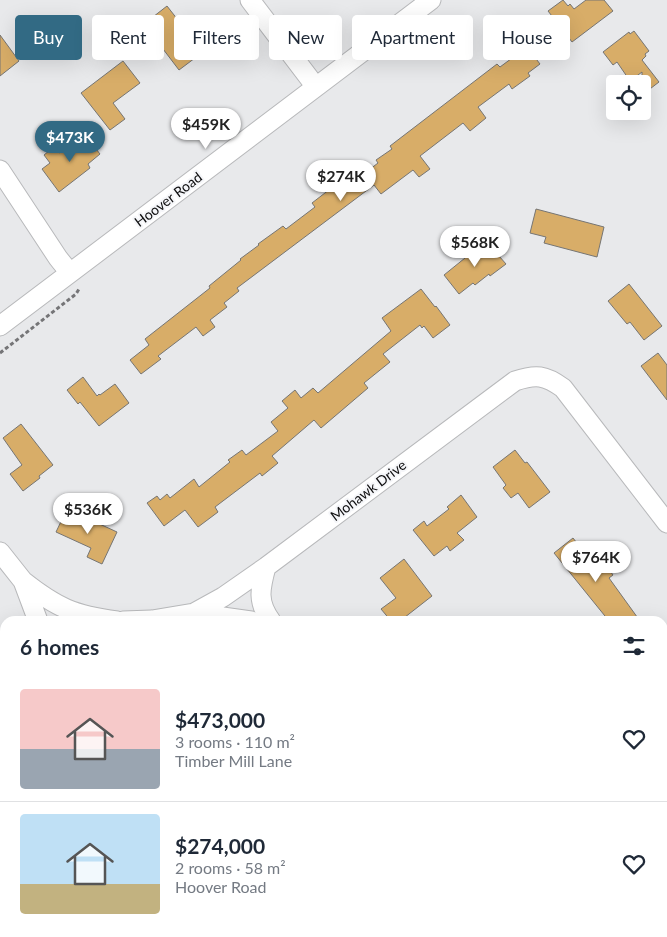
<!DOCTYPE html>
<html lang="en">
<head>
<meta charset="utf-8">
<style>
	:root { --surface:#fff; --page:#f2f2f3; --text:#1f2937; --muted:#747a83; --line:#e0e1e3; --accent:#326a84 }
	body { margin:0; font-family:Lato,sans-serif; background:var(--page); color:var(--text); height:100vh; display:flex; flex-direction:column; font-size:19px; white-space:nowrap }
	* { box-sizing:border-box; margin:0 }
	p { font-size:16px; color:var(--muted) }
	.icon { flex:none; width:28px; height:28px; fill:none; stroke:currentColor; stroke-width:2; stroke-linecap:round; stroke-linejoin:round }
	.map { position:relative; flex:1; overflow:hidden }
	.details { position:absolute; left:0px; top:616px; width:668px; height:321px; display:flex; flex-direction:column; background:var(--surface); border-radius:15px 15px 0 0; box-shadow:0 5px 20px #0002 }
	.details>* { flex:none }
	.guide { position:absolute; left:15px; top:15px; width:638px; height:45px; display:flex; gap:10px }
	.controls { position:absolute; left:606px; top:75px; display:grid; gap:10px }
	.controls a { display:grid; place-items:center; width:45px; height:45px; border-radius:5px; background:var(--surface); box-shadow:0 5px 20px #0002; font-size:25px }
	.price { position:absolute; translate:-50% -42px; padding:0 11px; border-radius:18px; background:#fff; color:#222; font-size:16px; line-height:32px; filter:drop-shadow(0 1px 2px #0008) }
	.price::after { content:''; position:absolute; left:50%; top:30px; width:15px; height:11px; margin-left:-8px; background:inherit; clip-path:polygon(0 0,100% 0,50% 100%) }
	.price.selected { background:var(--accent); color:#fff }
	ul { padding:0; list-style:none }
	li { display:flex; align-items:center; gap:15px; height:125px; padding:0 20px }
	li+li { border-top:1px solid var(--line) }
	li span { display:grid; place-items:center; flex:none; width:140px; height:100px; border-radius:5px; color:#555 }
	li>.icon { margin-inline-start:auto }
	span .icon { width:60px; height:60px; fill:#fffc; stroke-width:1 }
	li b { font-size:21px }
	h2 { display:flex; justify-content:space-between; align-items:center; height:60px; padding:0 20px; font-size:21px }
	.pill { padding:0 18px; border-radius:5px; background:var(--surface); box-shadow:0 5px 20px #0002; font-size:18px; line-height:45px }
	.pill.selected { background:var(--accent); color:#fff }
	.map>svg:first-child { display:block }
</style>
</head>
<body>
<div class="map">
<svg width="667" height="937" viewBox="0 0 667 937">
	<rect width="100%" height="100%" fill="#e8e9eb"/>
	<path fill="#d8ad68" stroke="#767573" d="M 563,0 L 568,6 L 570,4 L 574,9 L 586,0 L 604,0 L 613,11 L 572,42 L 569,38 L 563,43 L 553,29 L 559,25 L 548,11 Z
		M 167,6 L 203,52 L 179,70 L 144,24 Z
		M 634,31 L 649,51 L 645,54 L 646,56 L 642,60 L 659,82 L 642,95 L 642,72 L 630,81 L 617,62 L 613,65 L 603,52 L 629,32 L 630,34 Z
		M 0,35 L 19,61 L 0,76 Z
		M 527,47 L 540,64 L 528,73 L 530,76 L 512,89 L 509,84 L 478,107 L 486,118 L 470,131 L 463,123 L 420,156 L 430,169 L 419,177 L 413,170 L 381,194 L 374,185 L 237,288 L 239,291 L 224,303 L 227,307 L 210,320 L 215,327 L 203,336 L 196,327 L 158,356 L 161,359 L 141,374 L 130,360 L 149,345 L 145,339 L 210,288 L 209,286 L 241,260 L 240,259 L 259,245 L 258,244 L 283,226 L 286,229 L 315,207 L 312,203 L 343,179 L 348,186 L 378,163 L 376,160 L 392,149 L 390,146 L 497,64 L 500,67 Z
		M 123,61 L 140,83 L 113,103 L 125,119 L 110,130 L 81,93 Z
		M 85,135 L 100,154 L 88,164 L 90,168 L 59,192 L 42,169 L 50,163 L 44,155 L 54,147 L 59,153 Z
		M 536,209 L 604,227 L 597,257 L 544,243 L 546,237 L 530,233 Z
		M 486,241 L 506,264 L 490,276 L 489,274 L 475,285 L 473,283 L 459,294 L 444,275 Z
		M 629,284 L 662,326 L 644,340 L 630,322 L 627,324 L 608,301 Z
		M 421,289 L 435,307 L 436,306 L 450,325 L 433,338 L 424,326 L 422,328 L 420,325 L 383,354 L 390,362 L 364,383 L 368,388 L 321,428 L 314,420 L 272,456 L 278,463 L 262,476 L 260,473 L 215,507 L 218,512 L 198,527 L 185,510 L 164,526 L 147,503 L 157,496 L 160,500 L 167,494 L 170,498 L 194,479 L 199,487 L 230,462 L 228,460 L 242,450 L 246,455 L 278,431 L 271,422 L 288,408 L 282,401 L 295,390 L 301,398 L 313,388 L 318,393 L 391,331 L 382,318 Z
		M 658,353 L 667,365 L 667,400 L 641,366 Z
		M 83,377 L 97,396 L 99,394 L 100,395 L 115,384 L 129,403 L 99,426 L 80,402 L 78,404 L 67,390 Z
		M 21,424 L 53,465 L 39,476 L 40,478 L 23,491 L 10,474 L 22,465 L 3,438 Z
		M 515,450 L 525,463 L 527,462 L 550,492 L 529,508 L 518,493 L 511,498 L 503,488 L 506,485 L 493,467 Z
		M 461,495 L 477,517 L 457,533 L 464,540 L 450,551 L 447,546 L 434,556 L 413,530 L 424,521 L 427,526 L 449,509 L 447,507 Z
		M 67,509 L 117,532 L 102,564 L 87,557 L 91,548 L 56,532 Z
		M 573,538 L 597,569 L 604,563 L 613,575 L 609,578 L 640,621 L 609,621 L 554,553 Z
		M 404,559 L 432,596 L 400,621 L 391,621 L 381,609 L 396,598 L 380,578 Z"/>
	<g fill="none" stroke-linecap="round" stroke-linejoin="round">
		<g stroke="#b8b9bb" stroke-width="21">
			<path id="minor" d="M 250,0 L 316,87
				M 0,170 L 58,258 L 70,273
				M 0,326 L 431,0
				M 0,552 L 23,581 L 38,621
				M 266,567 C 260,589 257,602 271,621
				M 23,581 C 57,608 74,615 117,621
				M 194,613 L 223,597 L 266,567 L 515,381 C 536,374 545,375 563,388 L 667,523
				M 123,621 L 152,620 L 194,613 L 251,621
				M 92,932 L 95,937
				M 538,932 L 542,937"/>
		</g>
		<path stroke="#757577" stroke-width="3" stroke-dasharray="4 2.5" stroke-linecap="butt" d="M 0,353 L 76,294 L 79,289"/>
		<use href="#minor" stroke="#fff" stroke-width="19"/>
	</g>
	<g text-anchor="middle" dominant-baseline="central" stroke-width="4" stroke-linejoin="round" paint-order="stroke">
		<g font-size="14" fill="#0d0d0e" stroke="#f5f6f9">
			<text transform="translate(168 199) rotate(-37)">Hoover Road</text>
			<text transform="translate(368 490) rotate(-37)">Mohawk Drive</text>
		</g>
	</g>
</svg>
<div class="controls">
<a><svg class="icon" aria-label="locate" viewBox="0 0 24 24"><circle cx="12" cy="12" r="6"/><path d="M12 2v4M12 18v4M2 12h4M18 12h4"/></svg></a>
</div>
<b class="price" style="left:206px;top:150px">$459K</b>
<b class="price selected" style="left:70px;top:163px">$473K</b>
<b class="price" style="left:341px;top:202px">$274K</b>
<b class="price" style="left:475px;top:268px">$568K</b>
<b class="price" style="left:88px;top:535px">$536K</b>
<b class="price" style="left:596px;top:583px">$764K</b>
<div class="guide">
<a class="pill selected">Buy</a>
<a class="pill">Rent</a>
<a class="pill">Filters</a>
<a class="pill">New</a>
<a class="pill">Apartment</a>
<a class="pill">House</a>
</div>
<section class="details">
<h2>6 homes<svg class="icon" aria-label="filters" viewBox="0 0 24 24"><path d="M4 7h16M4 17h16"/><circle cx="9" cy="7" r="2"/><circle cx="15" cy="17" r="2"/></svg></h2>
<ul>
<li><span style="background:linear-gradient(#f6c9c9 60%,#9aa5b1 0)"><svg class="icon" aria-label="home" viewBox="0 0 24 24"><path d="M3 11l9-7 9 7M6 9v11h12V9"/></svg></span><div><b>$473,000</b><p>3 rooms · 110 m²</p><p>Timber Mill Lane</p></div><svg class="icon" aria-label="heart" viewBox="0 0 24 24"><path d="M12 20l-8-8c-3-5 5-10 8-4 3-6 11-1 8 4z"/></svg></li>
<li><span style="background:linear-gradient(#bfe0f5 70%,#c2b280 0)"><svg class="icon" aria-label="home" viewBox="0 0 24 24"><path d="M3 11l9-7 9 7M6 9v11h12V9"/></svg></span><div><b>$274,000</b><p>2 rooms · 58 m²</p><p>Hoover Road</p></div><svg class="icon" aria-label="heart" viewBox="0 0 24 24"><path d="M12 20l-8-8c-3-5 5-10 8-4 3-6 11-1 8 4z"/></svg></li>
</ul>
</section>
</div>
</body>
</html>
